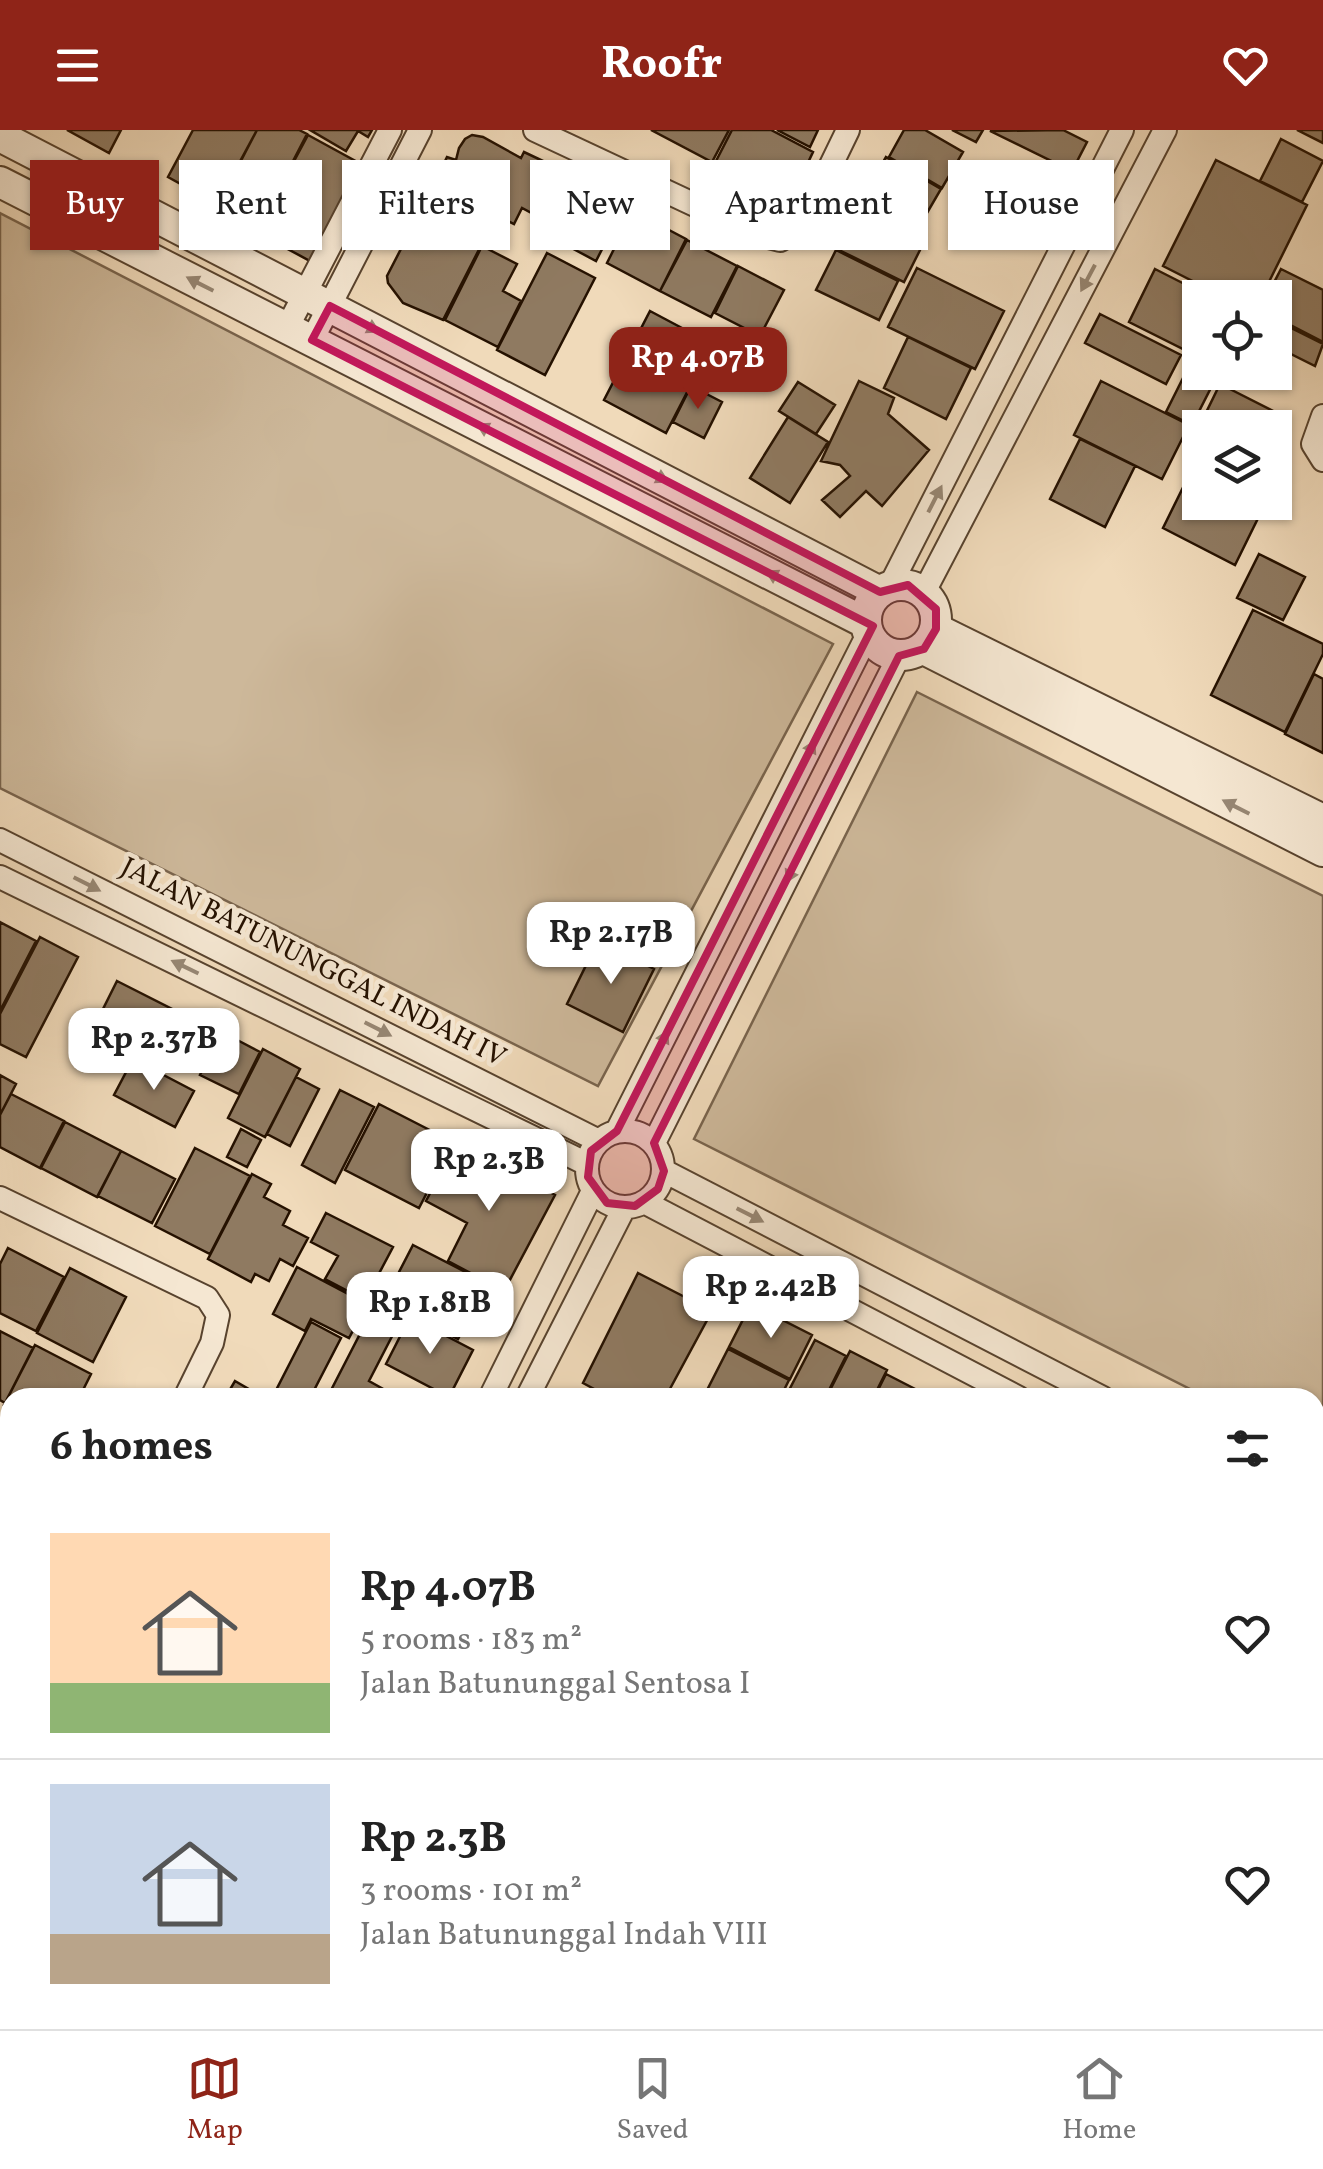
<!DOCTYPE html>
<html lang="en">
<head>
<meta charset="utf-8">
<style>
	:root { --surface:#fff; --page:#f6f6f6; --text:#222; --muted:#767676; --line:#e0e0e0; --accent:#8f2418 }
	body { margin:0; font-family:Vollkorn,serif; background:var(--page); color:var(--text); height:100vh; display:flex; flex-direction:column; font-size:38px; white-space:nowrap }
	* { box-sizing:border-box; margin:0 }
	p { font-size:32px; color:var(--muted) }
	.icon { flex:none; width:55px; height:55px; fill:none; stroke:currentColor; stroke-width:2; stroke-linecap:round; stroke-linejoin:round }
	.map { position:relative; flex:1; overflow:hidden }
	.side { position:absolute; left:0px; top:1258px; width:1325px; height:642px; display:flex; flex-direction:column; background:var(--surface); border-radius:30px 30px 0 0; box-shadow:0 2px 8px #0004 }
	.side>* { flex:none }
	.top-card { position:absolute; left:30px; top:30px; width:1265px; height:90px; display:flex; gap:20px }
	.fabs { position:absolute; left:1182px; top:150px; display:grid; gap:20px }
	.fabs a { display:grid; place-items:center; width:110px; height:110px; border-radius:0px; background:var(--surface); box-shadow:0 2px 8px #0004; font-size:50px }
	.price { position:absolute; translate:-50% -85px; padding:0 22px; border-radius:20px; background:#fff; color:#222; font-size:32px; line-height:65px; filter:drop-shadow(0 2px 5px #0008) }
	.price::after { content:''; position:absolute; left:50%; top:60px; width:30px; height:22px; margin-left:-15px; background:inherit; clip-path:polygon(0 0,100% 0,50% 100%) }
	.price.current { background:var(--accent); color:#fff }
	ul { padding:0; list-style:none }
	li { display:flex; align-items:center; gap:30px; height:250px; padding:0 50px }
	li+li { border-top:2px solid var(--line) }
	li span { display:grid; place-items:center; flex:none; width:280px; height:200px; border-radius:0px; color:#555 }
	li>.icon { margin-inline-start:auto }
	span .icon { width:120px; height:120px; fill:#fffc; stroke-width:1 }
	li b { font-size:42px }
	h2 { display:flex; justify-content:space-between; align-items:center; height:120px; padding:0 50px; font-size:42px }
	.pill { padding:0 35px; border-radius:0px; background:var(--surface); box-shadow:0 2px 8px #0004; font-size:35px; line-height:90px }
	.pill.current { background:var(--accent); color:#fff }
	header { display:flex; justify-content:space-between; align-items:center; height:130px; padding:0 50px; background:var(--accent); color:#fff; font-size:45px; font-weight:700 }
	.tabs { display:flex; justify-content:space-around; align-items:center; height:140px; border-top:2px solid var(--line); background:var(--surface); font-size:28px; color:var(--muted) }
	.tabs a { display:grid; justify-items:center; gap:5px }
	.tabs .current { color:var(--accent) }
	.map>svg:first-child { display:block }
</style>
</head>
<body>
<header><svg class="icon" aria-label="menu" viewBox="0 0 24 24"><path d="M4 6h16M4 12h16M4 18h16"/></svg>Roofr<svg class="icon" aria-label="heart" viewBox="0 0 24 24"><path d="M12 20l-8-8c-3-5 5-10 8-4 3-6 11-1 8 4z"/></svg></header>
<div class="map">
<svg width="1323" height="1899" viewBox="0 0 1323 1899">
	<rect width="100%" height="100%" fill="#f0daba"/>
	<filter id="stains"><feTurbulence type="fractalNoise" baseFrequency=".002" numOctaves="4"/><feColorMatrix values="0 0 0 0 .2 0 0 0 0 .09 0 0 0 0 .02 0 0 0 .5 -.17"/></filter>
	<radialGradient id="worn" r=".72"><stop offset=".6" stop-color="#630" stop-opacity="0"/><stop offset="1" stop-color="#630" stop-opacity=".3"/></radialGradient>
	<path fill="#cdb89a" stroke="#79644d" stroke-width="2.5" d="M 0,83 L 833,514 L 598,956 L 0,658 Z
		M 917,562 L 1323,766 L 1323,1327 L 1315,1323 L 1315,1268 L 1206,1267 L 694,1009 Z"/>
	<path fill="#8f7a61" stroke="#251100" stroke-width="2.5" d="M 67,0 L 121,0 L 109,23 Z
		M 193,0 L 257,0 L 217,74 L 168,47 Z
		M 257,0 L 299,0 L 307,4 L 261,93 L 220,71 Z
		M 310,0 L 372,0 L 368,7 L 358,1 L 346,21 Z
		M 651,0 L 729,0 L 712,32 Z
		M 732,0 L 771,0 L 813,22 L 804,41 L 789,33 L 774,63 L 715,33 Z
		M 777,0 L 818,0 L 810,17 Z
		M 904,0 L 925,0 L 963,22 L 942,58 L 889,27 Z
		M 952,0 L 983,0 L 976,12 Z
		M 1063,0 L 1087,12 L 1072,41 L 990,1 Z
		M 1297,0 L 1323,0 L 1323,13 Z
		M 308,5 L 361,34 L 310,131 L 256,102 Z
		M 472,5 L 483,7 L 521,28 L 524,22 L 558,38 L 553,47 L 571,56 L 552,94 L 522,78 L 514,94 L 434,54 L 447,27 L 456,30 L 459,18 L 465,9 Z
		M 1281,9 L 1323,31 L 1302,72 L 1260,51 Z
		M 886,27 L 941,59 L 920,95 L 865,63 Z
		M 1216,30 L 1307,75 L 1261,168 L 1226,168 L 1163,136 Z
		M 578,55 L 623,78 L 596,131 L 551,107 Z
		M 859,75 L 926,108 L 904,152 L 837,119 Z
		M 633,81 L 686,109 L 660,161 L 607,133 Z
		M 419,84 L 457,103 L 466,86 L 490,98 L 443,190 L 403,173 L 388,153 L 387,146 Z
		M 687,110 L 737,136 L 711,187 L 660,161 Z
		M 482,116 L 517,134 L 503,161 L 521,171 L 498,217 L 445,190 Z
		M 836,120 L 898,151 L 879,190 L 816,160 Z
		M 547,123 L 595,148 L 545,245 L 497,220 Z
		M 738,136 L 784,160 L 760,206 L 715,183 Z
		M 917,138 L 1004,181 L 975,239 L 888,197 Z
		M 1155,139 L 1212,168 L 1200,168 L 1200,194 L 1187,221 L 1129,192 Z
		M 1281,139 L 1323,160 L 1323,212 L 1275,187 L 1275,168 L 1266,168 Z
		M 650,181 L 712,214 L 666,303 L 604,270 Z
		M 1100,184 L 1181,225 L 1166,254 L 1085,213 Z
		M 1275,190 L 1323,214 L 1315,236 L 1275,216 Z
		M 1200,194 L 1200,226 L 1187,220 Z
		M 908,207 L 971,238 L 946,289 L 884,258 Z
		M 1193,228 L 1200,231 L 1200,242 L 1219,242 L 1192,295 L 1166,282 Z
		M 859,251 L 894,268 L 888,284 L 929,320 L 882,376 L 866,361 L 840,387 L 822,370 L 850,346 L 840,335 L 821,331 Z
		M 1101,251 L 1189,295 L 1162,349 L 1074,305 Z
		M 798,252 L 835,275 L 816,304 L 779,281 Z
		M 1220,254 L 1285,287 L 1275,306 L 1275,298 L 1200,298 L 1200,302 L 1197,301 Z
		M 691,256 L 722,272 L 704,308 L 673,292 Z
		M 788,287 L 828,312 L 790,373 L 750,348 Z
		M 1080,309 L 1135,336 L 1105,397 L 1050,369 Z
		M 1200,323 L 1200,372 L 1266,372 L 1235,435 L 1163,398 Z
		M 1259,424 L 1305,447 L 1283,490 L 1237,468 Z
		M 1253,480 L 1323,514 L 1323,524 L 1285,602 L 1211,565 Z
		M 1314,544 L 1323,549 L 1323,623 L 1285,604 Z
		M 0,792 L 36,811 L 0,881 Z
		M 40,807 L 78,827 L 26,927 L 0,914 L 0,884 Z
		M 598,811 L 654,839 L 623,902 L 567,874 Z
		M 117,851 L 190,888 L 162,942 L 90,905 Z
		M 222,902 L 260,922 L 239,964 L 200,945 Z
		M 263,919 L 300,939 L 265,1007 L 228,988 Z
		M 133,929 L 194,961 L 175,997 L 114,965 Z
		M 0,945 L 16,954 L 0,985 Z
		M 296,947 L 319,959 L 290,1016 L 267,1004 Z
		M 340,960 L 374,977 L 335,1053 L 302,1035 Z
		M 11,964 L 64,991 L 40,1038 L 0,1017 L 0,985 Z
		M 379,974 L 453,1012 L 419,1078 L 345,1040 Z
		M 65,992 L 121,1021 L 97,1067 L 41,1038 Z
		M 241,999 L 261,1010 L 247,1037 L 227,1027 Z
		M 457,1012 L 555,1065 L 504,1161 L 448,1131 L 467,1093 L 426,1071 Z
		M 195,1018 L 250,1046 L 210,1124 L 155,1096 Z
		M 121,1021 L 175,1049 L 152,1093 L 98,1066 Z
		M 252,1044 L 271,1054 L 264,1067 L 290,1081 L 283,1095 L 308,1108 L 293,1136 L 280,1129 L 269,1151 L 255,1144 L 251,1152 L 208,1129 Z
		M 326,1083 L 393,1117 L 365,1170 L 325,1149 L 338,1126 L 311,1112 Z
		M 413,1115 L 487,1153 L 458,1209 L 384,1171 Z
		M 8,1118 L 64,1147 L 36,1201 L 0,1183 L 0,1134 Z
		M 297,1137 L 367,1174 L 349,1208 L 311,1189 L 305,1201 L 273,1184 Z
		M 70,1138 L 126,1167 L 93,1232 L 37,1203 Z
		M 638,1143 L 712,1181 L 665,1268 L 611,1268 L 583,1253 Z
		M 378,1169 L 404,1183 L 369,1251 L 385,1260 L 381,1268 L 327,1268 Z
		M 751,1174 L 812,1205 L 790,1249 L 729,1217 Z
		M 410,1187 L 473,1220 L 449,1267 L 386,1234 Z
		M 311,1192 L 341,1208 L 310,1268 L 272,1268 Z
		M 0,1201 L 33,1218 L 5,1273 L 0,1270 Z
		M 815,1210 L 846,1226 L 825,1268 L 785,1268 Z
		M 35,1215 L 91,1244 L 79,1268 L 10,1268 L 10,1278 L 4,1275 Z
		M 728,1219 L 789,1250 L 780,1268 L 704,1266 Z
		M 850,1221 L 887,1240 L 873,1268 L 826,1268 Z
		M 886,1244 L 923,1263 L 921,1268 L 874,1268 Z
		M 235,1251 L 264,1268 L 225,1268 Z
		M 10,1375 L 10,1443 L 0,1438 L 0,1394 Z
		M 0,1444 L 10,1450 L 10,1525 L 0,1520 Z
		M 1315,1459 L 1323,1463 L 1323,1485 L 1315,1502 Z
		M 1323,1504 L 1323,1537 L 1315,1533 L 1315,1521 Z
		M 1315,1537 L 1323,1540 L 1323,1557 L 1315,1574 Z
		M 1315,1607 L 1323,1612 L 1323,1640 L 1315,1654 Z
		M 1323,1646 L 1323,1720 L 1315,1716 L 1315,1662 Z
		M 0,1755 L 10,1760 L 10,1805 L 0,1799 Z
		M 0,1800 L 10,1805 L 10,1858 L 0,1852 Z
		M 1315,1862 L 1323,1866 L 1323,1899 L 1259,1899 L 1264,1890 L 1315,1890 Z
		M 12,1890 L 146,1890 L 141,1899 L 7,1899 Z
		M 279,1890 L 362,1890 L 358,1899 L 296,1899 Z
		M 387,1890 L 407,1890 L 424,1899 L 382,1899 Z
		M 407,1890 L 472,1890 L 476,1892 L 472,1899 L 424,1899 Z
		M 549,1890 L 579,1890 L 597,1899 L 545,1899 Z
		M 719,1890 L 748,1890 L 744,1899 Z
		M 750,1890 L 799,1890 L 794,1899 L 745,1899 Z
		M 803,1890 L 839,1890 L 834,1899 L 799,1899 Z
		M 840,1890 L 866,1890 L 884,1899 L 835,1899 Z
		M 890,1890 L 935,1890 L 931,1899 L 898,1899 L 888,1894 Z
		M 936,1890 L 984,1890 L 980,1899 L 932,1899 Z
		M 985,1890 L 1028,1890 L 1024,1899 L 981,1899 Z
		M 1029,1890 L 1057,1890 L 1074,1899 L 1025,1899 Z
		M 1221,1890 L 1255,1890 L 1251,1899 L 1216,1899 Z"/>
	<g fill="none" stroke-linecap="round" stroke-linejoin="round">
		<g stroke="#58432e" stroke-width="26">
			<path id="minor" d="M 535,0 L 757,104 L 780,110 L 800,99 L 848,0
				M 287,198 L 390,0
				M 312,210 L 420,0
				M 1323,286 L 1313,314 L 1323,330
				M 890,456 L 1122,0
				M 924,462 L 1165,0
				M 0,710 L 599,1011
				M 0,747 L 587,1034
				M587 1039a38 38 0 1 1 76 0a38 38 0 1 1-76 0Z
				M 617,1001 L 868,504
				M 654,1013 L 899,526
				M 664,1041 L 1103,1268
				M 0,1068 L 207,1168 L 218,1185 L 212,1213 L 185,1268
				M 644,1072 L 1019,1268
				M 490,1268 L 593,1061
				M 527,1268 L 624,1078
				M 0,1325 L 10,1330
				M 1315,1377 L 1323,1381
				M 1315,1420 L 1323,1424
				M 0,1568 L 10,1573
				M 0,1634 L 10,1615
				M 1315,1736 L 1323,1740
				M 634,1890 L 652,1899
				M 1120,1890 L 1138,1899
				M 167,1899 L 171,1890
				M 199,1899 L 204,1890
				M 521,1899 L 526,1890"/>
		</g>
		<g stroke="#58432e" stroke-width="34">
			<path id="tertiary" d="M 0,6 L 880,462
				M 0,52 L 866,493
				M866 490a35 35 0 1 1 70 0a35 35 0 1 1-70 0Z
				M 936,499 L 1323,690
				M 924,519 L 1323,721"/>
		</g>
		<use href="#minor" stroke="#f5e7d2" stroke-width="22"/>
		<use href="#tertiary" stroke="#f5e7d2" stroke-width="30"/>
	</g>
	<defs><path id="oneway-solid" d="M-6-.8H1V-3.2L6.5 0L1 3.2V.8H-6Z" transform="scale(2.5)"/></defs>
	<g fill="#978774">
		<use href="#oneway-solid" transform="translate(1088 148) rotate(118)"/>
		<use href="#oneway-solid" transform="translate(200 154) rotate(-153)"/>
		<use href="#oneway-solid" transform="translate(366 195) rotate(27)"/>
		<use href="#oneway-solid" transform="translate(490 301) rotate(-153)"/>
		<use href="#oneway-solid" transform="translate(655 345) rotate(27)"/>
		<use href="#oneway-solid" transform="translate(935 369) rotate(-63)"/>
		<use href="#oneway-solid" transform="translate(779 448) rotate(-153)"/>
		<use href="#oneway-solid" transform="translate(808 624) rotate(-63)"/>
		<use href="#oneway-solid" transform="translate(1236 677) rotate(-153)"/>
		<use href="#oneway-solid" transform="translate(793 739) rotate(117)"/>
		<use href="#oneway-solid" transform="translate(87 754) rotate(27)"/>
		<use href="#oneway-solid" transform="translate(185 837) rotate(-154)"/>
		<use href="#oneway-solid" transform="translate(378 899) rotate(27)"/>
		<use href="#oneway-solid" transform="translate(661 914) rotate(-63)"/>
		<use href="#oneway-solid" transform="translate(750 1085) rotate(27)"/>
	</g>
	<path fill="#c2185b" fill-opacity="0.2" stroke="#c2185b" stroke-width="8" stroke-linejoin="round" d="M 330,176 L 880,462 L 908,455 L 936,479 L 936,499 L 924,519 L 899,526 L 654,1013 L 664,1041 L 658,1059 L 635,1076 L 607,1073 L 588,1047 L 591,1021 L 617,1001 L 873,496 L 312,210 Z"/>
	<g text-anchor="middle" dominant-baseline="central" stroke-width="9" stroke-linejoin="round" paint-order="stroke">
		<g font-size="28" fill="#251100" stroke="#f5e7d2">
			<text transform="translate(313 833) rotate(27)">JALAN BATUNUNGGAL INDAH IV</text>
		</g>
	</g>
	<rect width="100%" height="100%" filter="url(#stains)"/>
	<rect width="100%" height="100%" fill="url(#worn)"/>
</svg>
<div class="fabs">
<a><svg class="icon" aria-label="locate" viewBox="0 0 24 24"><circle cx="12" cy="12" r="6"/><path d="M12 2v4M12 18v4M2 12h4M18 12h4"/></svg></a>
<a><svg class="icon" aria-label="layers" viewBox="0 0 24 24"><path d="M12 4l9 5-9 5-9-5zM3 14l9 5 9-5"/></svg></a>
</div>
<b class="price current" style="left:698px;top:282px">Rp 4.07B</b>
<b class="price" style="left:611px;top:857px">Rp 2.17B</b>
<b class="price" style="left:154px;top:963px">Rp 2.37B</b>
<b class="price" style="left:489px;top:1084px">Rp 2.3B</b>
<b class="price" style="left:771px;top:1211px">Rp 2.42B</b>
<b class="price" style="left:430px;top:1227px">Rp 1.81B</b>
<div class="top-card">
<a class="pill current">Buy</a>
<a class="pill">Rent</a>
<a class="pill">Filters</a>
<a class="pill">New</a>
<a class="pill">Apartment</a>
<a class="pill">House</a>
</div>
<section class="side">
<h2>6 homes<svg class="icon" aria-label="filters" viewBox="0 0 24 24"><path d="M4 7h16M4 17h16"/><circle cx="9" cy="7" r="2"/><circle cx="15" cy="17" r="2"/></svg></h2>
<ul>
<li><span style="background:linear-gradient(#ffd9b3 75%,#8fb573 0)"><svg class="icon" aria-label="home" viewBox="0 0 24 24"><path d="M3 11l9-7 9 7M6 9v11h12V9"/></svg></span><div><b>Rp 4.07B</b><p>5 rooms · 183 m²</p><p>Jalan Batununggal Sentosa I</p></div><svg class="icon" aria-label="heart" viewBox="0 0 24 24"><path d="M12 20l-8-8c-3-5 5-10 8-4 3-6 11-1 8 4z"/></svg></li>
<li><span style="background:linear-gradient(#c9d6e8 75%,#b9a48a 0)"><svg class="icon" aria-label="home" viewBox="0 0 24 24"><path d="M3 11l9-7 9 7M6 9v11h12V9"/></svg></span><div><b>Rp 2.3B</b><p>3 rooms · 101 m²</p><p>Jalan Batununggal Indah VIII</p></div><svg class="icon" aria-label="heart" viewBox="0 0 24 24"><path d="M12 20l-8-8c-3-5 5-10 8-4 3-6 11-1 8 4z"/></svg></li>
</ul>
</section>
</div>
<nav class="tabs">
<a class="current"><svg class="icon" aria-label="map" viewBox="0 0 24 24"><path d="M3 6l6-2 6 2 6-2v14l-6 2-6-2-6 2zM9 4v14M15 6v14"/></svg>Map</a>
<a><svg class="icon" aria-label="saved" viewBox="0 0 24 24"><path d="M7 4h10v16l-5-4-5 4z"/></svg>Saved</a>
<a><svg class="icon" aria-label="home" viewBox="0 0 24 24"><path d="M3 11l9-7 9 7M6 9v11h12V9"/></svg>Home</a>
</nav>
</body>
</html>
